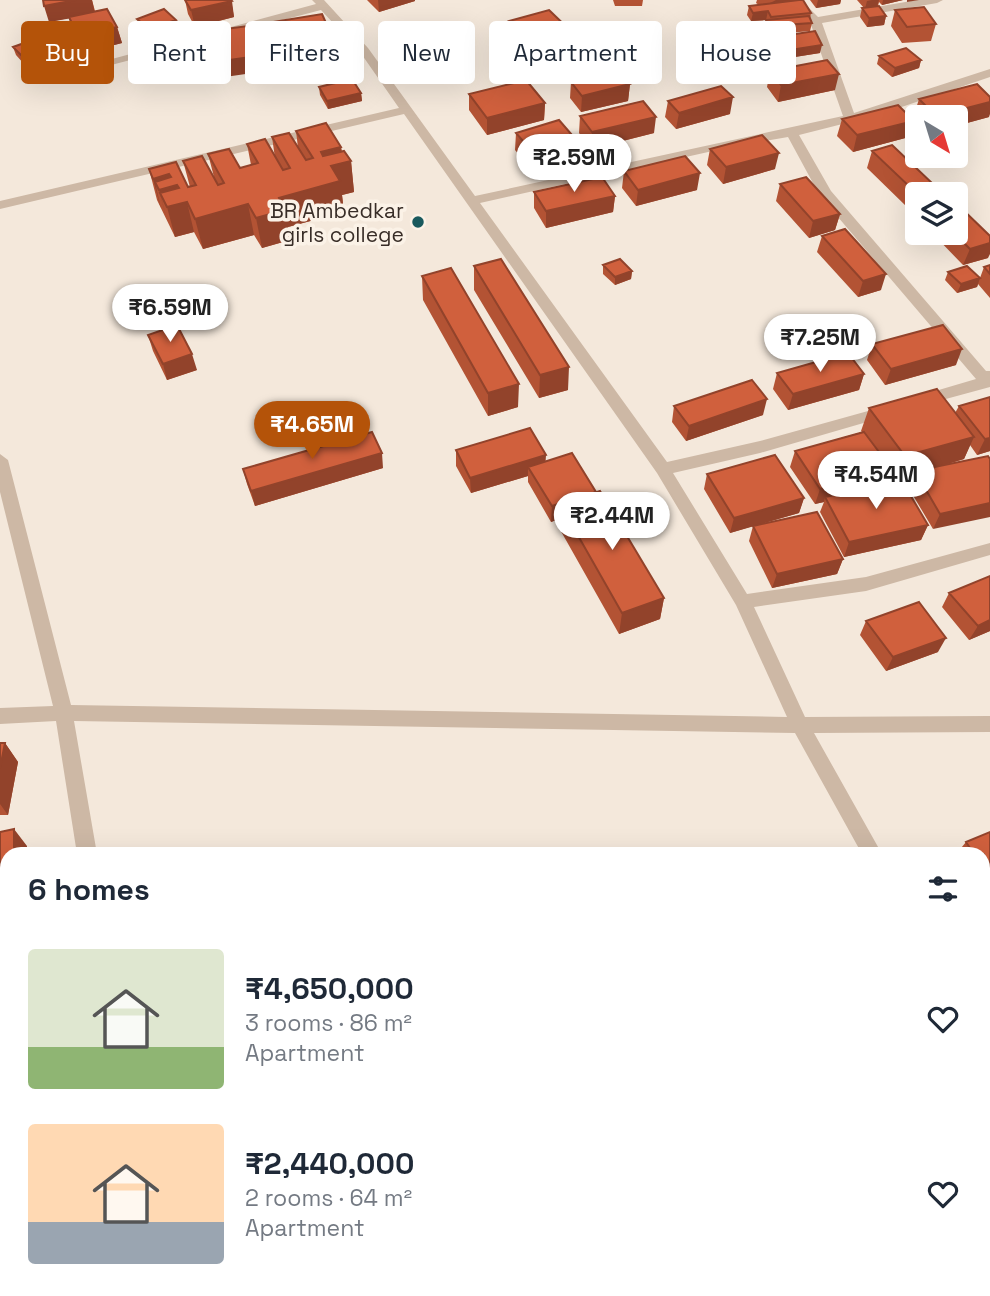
<!DOCTYPE html>
<html lang="en">
<head>
<meta charset="utf-8">
<style>
	:root { --surface:#fff; --page:#f2f2f3; --text:#1f2937; --muted:#747a83; --accent:#b45309 }
	body { margin:0; font-family:"Space Grotesk",sans-serif; background:var(--page); color:var(--text); height:100vh; display:flex; flex-direction:column; font-size:26px; white-space:nowrap }
	* { box-sizing:border-box; margin:0 }
	p { font-size:23px; color:var(--muted) }
	.icon { flex:none; width:38px; height:38px; fill:none; stroke:currentColor; stroke-width:2; stroke-linecap:round; stroke-linejoin:round }
	.map { position:relative; flex:1; overflow:hidden }
	.details { position:absolute; left:0px; top:847px; width:990px; height:450px; display:flex; flex-direction:column; background:var(--surface); border-radius:21px 21px 0 0; box-shadow:0 7px 28px #0002 }
	.details>* { flex:none }
	.hud { position:absolute; left:21px; top:21px; width:948px; height:63px; display:flex; gap:14px }
	.needle { width:46px; rotate:142deg }
	.tools { position:absolute; left:905px; top:105px; display:grid; gap:14px }
	.tools a { display:grid; place-items:center; width:63px; height:63px; border-radius:7px; background:var(--surface); box-shadow:0 7px 28px #0002; font-size:35px }
	.price { position:absolute; translate:-50% -60px; padding:0 16px; border-radius:24px; background:#fff; color:#222; font-size:23px; line-height:46px; filter:drop-shadow(0 2px 4px #0008) }
	.price::after { content:''; position:absolute; left:50%; top:42px; width:21px; height:16px; margin-left:-10px; background:inherit; clip-path:polygon(0 0,100% 0,50% 100%) }
	.price.current { background:var(--accent); color:#fff }
	ul { padding:0; list-style:none }
	li { display:flex; align-items:center; gap:21px; height:175px; padding:0 28px }
	li span { display:grid; place-items:center; flex:none; width:196px; height:140px; border-radius:7px; color:#555 }
	li>.icon { margin-inline-start:auto }
	span .icon { width:84px; height:84px; fill:#fffc; stroke-width:1 }
	li b { font-size:30px }
	h2 { display:flex; justify-content:space-between; align-items:center; height:84px; padding:0 28px; font-size:30px }
	.tag { padding:0 24px; border-radius:7px; background:var(--surface); box-shadow:0 7px 28px #0002; font-size:24px; line-height:63px }
	.tag.current { background:var(--accent); color:#fff }
	.map>svg:first-child { display:block }
</style>
</head>
<body>
<div class="map">
<svg width="990" height="1296" viewBox="0 0 990 1296">
	<rect width="100%" height="100%" fill="#f4e8db"/>
	<g fill="none" stroke-linecap="round" stroke-linejoin="round">
		<path fill="#cdb8a5" fill-rule="evenodd" d="M 312,0 L 324,0 L 368,48 L 475,196 L 843,116 L 810,22 L 789,0 L 801,0 L 818,17 L 917,0 L 943,0 L 937,3 L 822,23 L 854,113 L 990,69 L 990,77 L 878,115 L 799,135 L 831,191 L 986,371 L 990,371 L 990,387 L 920,406 L 912,401 L 915,397 L 976,379 L 820,196 L 788,137 L 735,146 L 480,203 L 667,462 L 760,441 L 886,406 L 891,407 L 894,411 L 891,415 L 760,453 L 673,473 L 747,594 L 866,577 L 990,543 L 990,555 L 866,591 L 754,607 L 805,717 L 990,716 L 990,732 L 814,733 L 882,854 L 862,854 L 795,733 L 74,721 L 97,854 L 77,854 L 56,721 L 0,724 L 0,708 L 53,706 L 0,492 L 0,454 L 8,460 L 71,705 L 787,717 L 736,605 L 657,473 L 404,114 L 0,209 L 0,201 L 399,108 L 360,52 L 321,10 L 77,74 L 71,70 L 316,4 Z
			M 984,1030 L 990,1033 L 990,1062 L 984,1059 Z
			M 0,1101 L 7,1101 L 7,1123 L 0,1123 Z
			M 984,1280 L 990,1285 L 990,1296 L 970,1296 L 967,1290 L 984,1290 Z
			M 152,1290 L 176,1290 L 177,1296 L 153,1296 Z
			M 316,1290 L 340,1290 L 342,1296 L 318,1296 Z"/>
	</g>
	<path fill="#b35334" d="M 92,0 L 95,11 L 117,27 L 122,43 L 83,53 L 73,34 L 69,18 L 49,22 Z
		M 185,0 L 231,0 L 234,17 L 195,27 L 188,14 Z
		M 367,0 L 415,0 L 415,1 L 379,12 Z
		M 613,0 L 643,0 L 642,6 L 615,6 Z
		M 757,0 L 792,0 L 792,1 L 811,13 L 810,19 L 812,23 L 810,31 L 767,35 L 764,28 L 766,20 L 751,21 L 747,15 L 749,6 L 759,5 L 756,3 Z
		M 810,0 L 841,0 L 840,4 L 816,8 Z
		M 857,0 L 903,0 L 882,5 L 879,2 L 878,6 L 886,16 L 884,25 L 867,27 L 860,17 L 862,8 L 864,8 Z
		M 895,10 L 936,24 L 931,41 L 902,43 L 891,26 Z
		M 137,19 L 178,28 L 151,38 L 140,27 Z
		M 509,21 L 575,52 L 534,64 L 509,38 Z
		M 273,22 L 335,57 L 286,66 L 275,39 Z
		M 731,27 L 772,44 L 768,60 L 738,63 L 734,55 L 733,62 L 718,63 L 717,61 L 717,64 L 693,66 L 685,47 L 686,39 L 714,47 L 715,41 L 729,41 Z
		M 782,36 L 820,53 L 782,59 L 778,53 Z
		M 53,44 L 56,52 L 24,64 L 16,55 L 13,47 Z
		M 879,56 L 921,60 L 919,68 L 892,77 L 877,64 Z
		M 770,71 L 835,90 L 778,102 L 767,87 Z
		M 571,82 L 630,84 L 628,101 L 581,112 L 570,98 Z
		M 319,87 L 361,93 L 362,101 L 328,109 L 320,95 Z
		M 469,94 L 545,103 L 544,120 L 487,135 L 469,110 Z
		M 919,99 L 989,117 L 956,126 L 956,117 L 917,117 L 917,119 L 914,115 Z
		M 668,101 L 730,114 L 676,129 L 665,117 Z
		M 580,116 L 654,133 L 591,149 L 579,133 Z
		M 842,119 L 914,121 L 909,137 L 853,152 L 837,136 Z
		M 296,131 L 341,147 L 342,152 L 351,161 L 354,192 L 342,195 L 344,212 L 288,227 L 290,240 L 262,248 L 254,235 L 203,249 L 194,232 L 175,237 L 157,200 L 149,169 L 176,162 L 188,187 L 190,187 L 183,161 L 214,177 L 208,154 L 240,168 L 251,165 L 247,144 L 275,158 L 272,137 L 298,148 Z
		M 516,133 L 571,152 L 528,165 L 515,150 Z
		M 710,149 L 775,169 L 723,184 L 707,165 Z
		M 872,151 L 933,184 L 907,207 L 867,168 Z
		M 624,171 L 697,190 L 636,206 L 622,188 Z
		M 780,184 L 840,214 L 835,230 L 809,238 L 776,201 Z
		M 534,192 L 615,196 L 613,212 L 546,228 L 534,208 Z
		M 932,233 L 956,233 L 988,258 L 963,265 Z
		M 822,236 L 881,290 L 858,297 L 817,252 Z
		M 603,265 L 632,271 L 631,279 L 615,285 L 603,274 Z
		M 990,265 L 990,298 L 978,284 L 977,287 L 957,293 L 945,280 L 948,272 L 980,278 L 984,267 Z
		M 474,266 L 568,390 L 539,398 L 474,290 Z
		M 422,276 L 518,407 L 488,416 L 423,300 Z
		M 148,335 L 197,370 L 167,380 L 153,351 Z
		M 872,344 L 956,365 L 885,385 L 867,360 Z
		M 777,373 L 864,374 L 859,390 L 788,410 L 773,389 Z
		M 990,397 L 990,451 L 977,455 L 970,445 L 964,459 L 945,465 L 988,456 L 933,529 L 908,487 L 913,474 L 896,479 L 890,471 L 885,484 L 928,525 L 921,540 L 844,557 L 820,512 L 824,502 L 815,504 L 790,467 L 795,451 L 862,432 L 861,431 L 869,408 L 955,413 L 959,406 Z
		M 674,406 L 763,415 L 686,441 L 672,422 Z
		M 456,450 L 545,461 L 664,598 L 660,619 L 619,634 L 558,526 L 559,519 L 551,522 L 528,482 L 528,476 L 471,493 L 456,466 Z
		M 383,468 L 255,506 L 247,484 L 243,469 Z
		M 707,474 L 804,498 L 799,513 L 764,523 L 843,559 L 837,574 L 772,588 L 749,541 L 753,526 L 730,533 L 704,489 Z
		M 949,593 L 990,631 L 969,640 L 942,607 Z
		M 866,621 L 938,652 L 886,671 L 860,635 Z
		M 0,743 L 5,743 L 18,762 L 8,815 L 0,815 Z
		M 990,832 L 990,904 L 984,894 L 984,854 L 957,853 L 966,842 Z"/>
	<path fill="#92432b" d="M 76,0 L 92,0 L 95,14 L 49,22 L 44,6 Z
		M 378,0 L 415,0 L 415,1 L 379,12 Z
		M 776,0 L 792,0 L 791,2 L 768,11 L 770,3 Z
		M 818,0 L 841,0 L 840,4 L 816,8 Z
		M 872,0 L 879,0 L 877,7 L 865,9 L 867,1 Z
		M 883,0 L 903,0 L 882,5 Z
		M 907,0 L 919,0 L 907,2 Z
		M 232,1 L 234,17 L 195,27 L 191,10 Z
		M 768,11 L 766,20 L 751,21 L 753,13 Z
		M 886,16 L 884,25 L 867,27 L 869,18 Z
		M 176,20 L 178,28 L 151,38 L 149,29 Z
		M 117,27 L 122,43 L 83,53 L 78,36 Z
		M 576,36 L 575,52 L 534,64 L 535,48 Z
		M 334,41 L 335,57 L 286,66 L 284,50 Z
		M 53,44 L 56,52 L 24,64 L 22,56 Z
		M 822,45 L 820,53 L 782,59 L 784,51 Z
		M 271,54 L 274,70 L 211,79 L 208,63 Z
		M 921,60 L 919,68 L 892,77 L 895,68 Z
		M 839,74 L 835,90 L 778,102 L 781,85 Z
		M 630,84 L 628,101 L 581,112 L 582,96 Z
		M 361,93 L 362,101 L 328,109 L 327,101 Z
		M 733,97 L 730,114 L 676,129 L 679,113 Z
		M 990,102 L 990,114 L 989,117 L 956,126 L 956,117 L 936,117 L 936,116 Z
		M 545,103 L 544,120 L 487,135 L 487,118 Z
		M 656,117 L 654,133 L 591,149 L 592,132 Z
		M 914,121 L 909,137 L 853,152 L 857,135 Z
		M 572,135 L 571,152 L 528,165 L 529,148 Z
		M 341,147 L 343,163 L 351,161 L 354,192 L 342,195 L 344,212 L 288,227 L 290,240 L 262,248 L 256,218 L 279,198 L 321,152 Z
		M 779,153 L 775,169 L 723,184 L 726,167 Z
		M 700,173 L 697,190 L 636,206 L 638,190 Z
		M 169,174 L 172,186 L 177,185 L 181,203 L 187,202 L 194,232 L 175,237 L 167,207 L 160,193 L 167,220 L 159,190 L 155,182 L 161,209 L 153,179 Z
		M 933,184 L 930,194 L 917,194 L 917,204 L 907,207 L 913,190 Z
		M 615,196 L 613,212 L 546,228 L 546,211 Z
		M 248,204 L 254,235 L 203,249 L 195,219 Z
		M 840,214 L 835,230 L 809,238 L 813,221 Z
		M 990,243 L 990,254 L 988,258 L 963,265 L 970,249 Z
		M 632,271 L 631,279 L 615,285 L 615,277 Z
		M 886,274 L 881,290 L 858,297 L 863,281 Z
		M 980,278 L 977,287 L 957,293 L 961,284 Z
		M 962,349 L 956,365 L 885,385 L 891,369 Z
		M 192,354 L 197,370 L 167,380 L 163,364 Z
		M 569,367 L 568,390 L 539,398 L 540,375 Z
		M 864,374 L 859,390 L 788,410 L 793,394 Z
		M 519,384 L 518,407 L 488,416 L 488,393 Z
		M 767,399 L 763,415 L 686,441 L 689,426 Z
		M 974,437 L 964,459 L 916,473 L 915,471 L 913,474 L 896,479 L 905,456 Z
		M 990,438 L 990,451 L 977,455 L 985,439 Z
		M 382,453 L 383,468 L 255,506 L 251,491 Z
		M 546,455 L 545,471 L 528,467 L 528,476 L 471,493 L 470,478 Z
		M 891,468 L 885,484 L 825,497 L 824,502 L 815,504 L 820,489 Z
		M 596,492 L 560,504 L 559,519 L 551,522 L 552,506 Z
		M 804,498 L 799,513 L 730,533 L 734,518 Z
		M 990,503 L 990,517 L 933,529 L 940,514 Z
		M 928,525 L 921,540 L 844,557 L 849,542 Z
		M 843,559 L 837,574 L 772,588 L 777,574 Z
		M 664,598 L 660,619 L 619,634 L 622,613 Z
		M 990,620 L 990,631 L 969,640 L 978,626 Z
		M 946,638 L 938,652 L 886,671 L 893,657 Z
		M 5,743 L 18,762 L 8,815 L 0,804 L 0,768 Z
		M 14,829 L 27,846 L 27,854 L 14,854 Z
		M 7,900 L 7,919 L 0,921 L 0,902 Z"/>
	<path fill="#d0603d" stroke="#92432b" stroke-width="2" d="M 43,0 L 76,0 L 44,6 Z
		M 185,0 L 231,0 L 232,1 L 191,10 Z
		M 799,0 L 803,0 L 811,13 L 771,17 L 768,11 L 753,13 L 749,6 Z
		M 879,6 L 886,16 L 869,18 L 862,8 Z
		M 924,7 L 936,24 L 907,27 L 895,10 Z
		M 107,9 L 117,27 L 78,36 L 69,17 Z
		M 164,9 L 176,20 L 149,29 L 137,19 Z
		M 549,10 L 576,36 L 535,48 L 509,21 Z
		M 322,14 L 334,41 L 284,50 L 273,22 Z
		M 809,16 L 812,23 L 769,26 L 766,20 Z
		M 263,24 L 271,54 L 208,63 L 202,32 Z
		M 761,25 L 772,44 L 741,47 L 731,27 Z
		M 815,31 L 822,45 L 784,51 L 779,45 L 787,44 L 782,36 Z
		M 44,36 L 53,44 L 22,56 L 13,47 Z
		M 710,37 L 718,55 L 695,57 L 686,39 Z
		M 715,41 L 730,41 L 734,54 L 719,55 Z
		M 906,48 L 921,60 L 895,68 L 879,56 Z
		M 827,60 L 839,74 L 781,85 L 770,71 Z
		M 619,71 L 630,84 L 582,96 L 571,82 Z
		M 352,79 L 361,93 L 327,101 L 319,87 Z
		M 526,80 L 545,103 L 487,118 L 469,94 Z
		M 977,84 L 990,97 L 990,102 L 936,116 L 919,99 Z
		M 721,86 L 733,97 L 679,113 L 668,101 Z
		M 643,101 L 656,117 L 592,132 L 580,116 Z
		M 898,105 L 914,121 L 857,135 L 842,119 Z
		M 559,120 L 572,135 L 529,148 L 516,133 Z
		M 326,123 L 341,147 L 321,152 L 323,156 L 344,151 L 351,161 L 331,166 L 340,181 L 279,198 L 285,210 L 256,218 L 248,204 L 195,219 L 187,202 L 167,207 L 160,193 L 179,188 L 177,185 L 159,190 L 155,182 L 171,177 L 169,174 L 153,179 L 149,169 L 176,162 L 188,187 L 196,185 L 183,161 L 202,156 L 218,185 L 224,183 L 208,154 L 229,149 L 240,168 L 258,163 L 247,144 L 265,139 L 283,170 L 290,168 L 272,137 L 289,133 L 306,160 L 313,158 L 296,131 Z
		M 762,135 L 779,153 L 726,167 L 710,149 Z
		M 892,145 L 933,184 L 913,190 L 872,151 Z
		M 685,156 L 700,173 L 638,190 L 624,171 Z
		M 602,177 L 615,196 L 546,211 L 534,192 Z
		M 806,177 L 840,214 L 813,221 L 780,184 Z
		M 956,204 L 957,204 L 990,236 L 990,243 L 970,249 L 954,233 L 956,233 Z
		M 845,229 L 886,274 L 863,281 L 822,236 Z
		M 501,259 L 569,367 L 540,375 L 474,266 Z
		M 620,259 L 632,271 L 615,277 L 603,265 Z
		M 990,265 L 990,274 L 984,267 Z
		M 967,266 L 980,278 L 961,284 L 948,272 Z
		M 451,268 L 519,384 L 488,393 L 422,276 Z
		M 177,325 L 192,354 L 163,364 L 148,335 Z
		M 943,325 L 962,349 L 891,369 L 872,344 Z
		M 848,353 L 864,374 L 793,394 L 777,373 Z
		M 752,380 L 767,399 L 689,426 L 674,406 Z
		M 937,389 L 974,437 L 905,456 L 869,408 Z
		M 990,397 L 990,438 L 985,439 L 959,406 Z
		M 530,428 L 546,455 L 470,478 L 456,450 Z
		M 372,432 L 382,453 L 251,491 L 243,469 Z
		M 864,432 L 891,468 L 820,489 L 795,451 Z
		M 572,453 L 596,492 L 552,506 L 528,467 Z
		M 775,455 L 804,498 L 734,518 L 707,474 Z
		M 988,456 L 990,459 L 990,503 L 940,514 L 915,471 Z
		M 902,481 L 928,525 L 849,542 L 825,497 Z
		M 600,491 L 664,598 L 622,613 L 560,504 Z
		M 817,512 L 843,559 L 777,574 L 753,526 Z
		M 990,576 L 990,620 L 978,626 L 949,593 Z
		M 919,602 L 946,638 L 893,657 L 866,621 Z
		M 0,743 L 5,743 L 0,768 Z
		M 14,829 L 14,854 L 7,854 L 7,900 L 0,902 L 0,832 Z
		M 990,832 L 990,878 L 984,868 L 984,854 L 974,854 L 966,842 Z"/>
	<circle fill="#19595d" stroke="#fbf2e7" stroke-width="2.5" cx="418" cy="222" r="7"/>
	<g text-anchor="middle" dominant-baseline="central" stroke-width="7" stroke-linejoin="round" paint-order="stroke">
		<g font-size="21" fill="#382d27" stroke="#fbf2e7" text-anchor="end">
			<text x="404" y="210">BR Ambedkar<tspan x="404" dy="24">girls college</tspan></text>
		</g>
	</g>
</svg>
<div class="tools">
<a><svg class="needle" viewBox="-14 -14 28 28"><path d="M0-13l5 13h-10z" fill="#e53935"/><path d="M0 13l5-13h-10z" fill="#747a83"/></svg></a>
<a><svg class="icon" aria-label="layers" viewBox="0 0 24 24"><path d="M12 4l9 5-9 5-9-5zM3 14l9 5 9-5"/></svg></a>
</div>
<b class="price" style="left:574px;top:194px">₹2.59M</b>
<b class="price" style="left:170px;top:344px">₹6.59M</b>
<b class="price" style="left:820px;top:374px">₹7.25M</b>
<b class="price current" style="left:312px;top:461px">₹4.65M</b>
<b class="price" style="left:876px;top:511px">₹4.54M</b>
<b class="price" style="left:612px;top:552px">₹2.44M</b>
<div class="hud">
<a class="tag current">Buy</a>
<a class="tag">Rent</a>
<a class="tag">Filters</a>
<a class="tag">New</a>
<a class="tag">Apartment</a>
<a class="tag">House</a>
</div>
<section class="details">
<h2>6 homes<svg class="icon" aria-label="filters" viewBox="0 0 24 24"><path d="M4 7h16M4 17h16"/><circle cx="9" cy="7" r="2"/><circle cx="15" cy="17" r="2"/></svg></h2>
<ul>
<li><span style="background:linear-gradient(#dfe7d0 70%,#8fb573 0)"><svg class="icon" aria-label="home" viewBox="0 0 24 24"><path d="M3 11l9-7 9 7M6 9v11h12V9"/></svg></span><div><b>₹4,650,000</b><p>3 rooms · 86 m²</p><p>Apartment</p></div><svg class="icon" aria-label="heart" viewBox="0 0 24 24"><path d="M12 20l-8-8c-3-5 5-10 8-4 3-6 11-1 8 4z"/></svg></li>
<li><span style="background:linear-gradient(#ffd9b3 70%,#9aa5b1 0)"><svg class="icon" aria-label="home" viewBox="0 0 24 24"><path d="M3 11l9-7 9 7M6 9v11h12V9"/></svg></span><div><b>₹2,440,000</b><p>2 rooms · 64 m²</p><p>Apartment</p></div><svg class="icon" aria-label="heart" viewBox="0 0 24 24"><path d="M12 20l-8-8c-3-5 5-10 8-4 3-6 11-1 8 4z"/></svg></li>
</ul>
</section>
</div>
</body>
</html>
